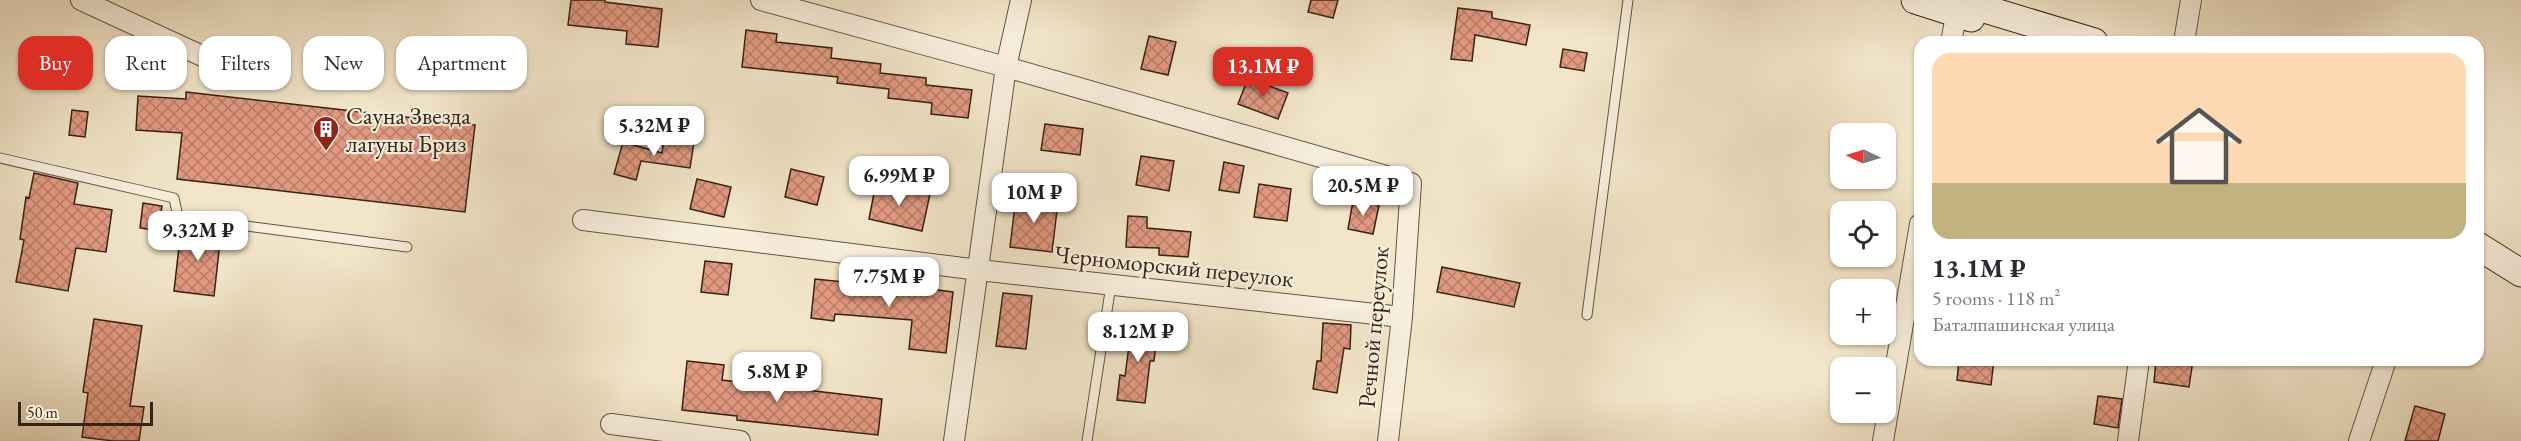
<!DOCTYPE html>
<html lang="en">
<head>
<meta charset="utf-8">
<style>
	:root { --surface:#fff; --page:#f7f7f7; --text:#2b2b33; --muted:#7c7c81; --line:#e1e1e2; --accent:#d93025 }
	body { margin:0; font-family:"EB Garamond",serif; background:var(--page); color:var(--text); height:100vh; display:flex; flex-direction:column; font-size:22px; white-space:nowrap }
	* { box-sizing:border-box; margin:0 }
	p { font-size:20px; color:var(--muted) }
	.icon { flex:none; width:33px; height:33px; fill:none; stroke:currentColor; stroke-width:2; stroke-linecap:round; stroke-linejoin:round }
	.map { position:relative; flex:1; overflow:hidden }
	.drawer { position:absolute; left:1914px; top:36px; width:570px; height:330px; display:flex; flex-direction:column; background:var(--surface); border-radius:18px; box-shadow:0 2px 4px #0004 }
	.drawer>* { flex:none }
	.hud { position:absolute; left:18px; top:36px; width:570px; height:54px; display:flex; gap:12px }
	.needle { width:39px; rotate:274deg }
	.controls { position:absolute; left:1830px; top:123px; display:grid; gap:12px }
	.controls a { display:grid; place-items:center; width:66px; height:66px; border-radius:12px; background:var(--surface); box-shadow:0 2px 4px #0004; font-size:30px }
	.scale { position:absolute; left:18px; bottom:15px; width:135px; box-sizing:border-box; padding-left:6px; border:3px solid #352316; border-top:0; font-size:16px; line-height:21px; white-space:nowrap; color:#352316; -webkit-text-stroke:4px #f7eedc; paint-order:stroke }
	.price { position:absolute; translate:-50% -51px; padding:0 14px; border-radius:12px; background:#fff; color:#222; font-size:20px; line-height:39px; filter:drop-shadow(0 2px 3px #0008) }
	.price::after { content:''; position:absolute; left:50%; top:36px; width:18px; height:14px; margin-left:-9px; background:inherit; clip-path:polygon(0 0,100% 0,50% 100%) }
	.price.current { background:var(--accent); color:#fff }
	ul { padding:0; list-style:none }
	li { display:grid; align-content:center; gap:12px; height:318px; padding:0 18px }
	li+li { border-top:2px solid var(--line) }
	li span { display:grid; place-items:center; height:186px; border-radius:18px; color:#555 }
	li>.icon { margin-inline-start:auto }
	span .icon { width:108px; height:108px; fill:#fffc; stroke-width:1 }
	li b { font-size:26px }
	.chip { padding:0 21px; border-radius:18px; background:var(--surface); box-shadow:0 2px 4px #0004; font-size:21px; line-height:54px }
	.chip.current { background:var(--accent); color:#fff }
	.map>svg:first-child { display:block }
</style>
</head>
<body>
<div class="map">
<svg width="2521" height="441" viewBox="0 0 2521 441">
	<defs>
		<pattern id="building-cross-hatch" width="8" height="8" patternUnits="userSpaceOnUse" patternTransform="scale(1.5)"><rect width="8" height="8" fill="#e29981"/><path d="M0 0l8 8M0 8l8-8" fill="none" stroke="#b87c69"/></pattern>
	</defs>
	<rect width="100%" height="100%" fill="#f2e5c9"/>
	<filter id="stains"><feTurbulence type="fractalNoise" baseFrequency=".00333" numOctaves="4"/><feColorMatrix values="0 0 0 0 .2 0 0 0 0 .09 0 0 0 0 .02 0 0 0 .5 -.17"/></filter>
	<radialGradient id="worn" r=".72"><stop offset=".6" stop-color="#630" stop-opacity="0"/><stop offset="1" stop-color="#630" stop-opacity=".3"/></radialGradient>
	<path fill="url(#building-cross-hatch)" stroke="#352316" stroke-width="1.5" d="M 571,0 L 605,0 L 605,2 L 662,9 L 658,47 L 626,44 L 627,31 L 568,25 Z
		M 1311,0 L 1338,0 L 1333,18 L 1308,12 Z
		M 1458,8 L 1492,12 L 1492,18 L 1530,25 L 1526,45 L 1475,35 L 1472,61 L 1451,59 Z
		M 746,30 L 777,34 L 776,42 L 832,48 L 831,58 L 881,64 L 880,73 L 926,78 L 926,85 L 972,90 L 968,118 L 931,114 L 932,103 L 888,98 L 889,89 L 837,83 L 838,77 L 742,67 Z
		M 1149,36 L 1176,42 L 1168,75 L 1141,69 Z
		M 1563,49 L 1587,53 L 1584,71 L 1560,67 Z
		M 61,65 L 82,68 L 80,86 L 59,83 Z
		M 1248,78 L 1288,93 L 1278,119 L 1238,104 Z
		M 186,92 L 475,125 L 465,212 L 177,179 L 182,133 L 136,130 L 138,96 L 186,99 Z
		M 72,110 L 88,112 L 85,137 L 69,135 Z
		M 1045,124 L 1083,129 L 1080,155 L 1041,150 Z
		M 664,138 L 694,142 L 690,168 L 641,161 L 636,180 L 614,174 L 623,142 L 662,153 Z
		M 1141,156 L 1174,161 L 1169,191 L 1136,185 Z
		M 1224,162 L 1244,166 L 1239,193 L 1219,190 Z
		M 791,169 L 824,177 L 817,205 L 785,197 Z
		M 34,173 L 78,183 L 74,204 L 112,210 L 106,252 L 76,248 L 68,291 L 16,282 L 24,240 L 20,239 L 26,197 L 29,198 Z
		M 697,179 L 731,187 L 724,217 L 690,209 Z
		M 876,183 L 930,194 L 922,231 L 869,219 Z
		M 1259,184 L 1291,189 L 1287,221 L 1254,217 Z
		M 1016,197 L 1058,202 L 1052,252 L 1010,247 Z
		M 1353,201 L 1379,205 L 1373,234 L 1348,229 Z
		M 143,203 L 162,206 L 158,231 L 140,228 Z
		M 1128,216 L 1147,217 L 1147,228 L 1191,232 L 1188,257 L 1159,255 L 1159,248 L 1126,247 Z
		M 181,229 L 221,233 L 214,296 L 174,291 Z
		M 705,261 L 732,264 L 728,295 L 701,292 Z
		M 1442,267 L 1520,283 L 1514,307 L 1437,292 Z
		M 815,279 L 863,284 L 863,280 L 890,282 L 890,284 L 953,292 L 946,353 L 909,349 L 912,320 L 835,314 L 834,321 L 811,318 Z
		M 1003,293 L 1032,296 L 1026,349 L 996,346 Z
		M 94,319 L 142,326 L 130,406 L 144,407 L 139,441 L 113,441 L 82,437 L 88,393 L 83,392 Z
		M 1132,323 L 1158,325 L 1154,361 L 1150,361 L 1145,403 L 1117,400 L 1120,375 L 1125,376 Z
		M 1323,323 L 1351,325 L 1350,349 L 1344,348 L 1337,393 L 1313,389 L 1317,361 L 1321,361 Z
		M 1959,360 L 1994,360 L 1991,385 L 1957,380 Z
		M 2156,360 L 2193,360 L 2189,387 L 2154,382 Z
		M 687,361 L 724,365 L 722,380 L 882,399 L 878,435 L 737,420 L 737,416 L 682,410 Z
		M 2098,396 L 2122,399 L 2118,428 L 2094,424 Z
		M 2415,406 L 2445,414 L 2438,441 L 2405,441 Z"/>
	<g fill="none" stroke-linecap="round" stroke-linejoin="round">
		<g stroke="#645443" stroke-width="11">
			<path id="service" d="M 0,158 L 174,198 L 178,217 L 407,247
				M 1587,315 L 1628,0
				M 1087,441 L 1111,285"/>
		</g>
		<g stroke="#645443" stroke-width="22">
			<path id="minor" d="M 81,0 L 213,61
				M 761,0 L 1006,67 L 1411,183 L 1402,317 L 1388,441
				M 1951,42 L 1959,1
				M 2184,42 L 2191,0
				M 583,220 L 979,270 L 1402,317
				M 611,424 L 740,441
				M 954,441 L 1006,67 L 1021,0
				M 1883,441 L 1920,224
				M 2128,441 L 2139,360
				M 2359,441 L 2386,360"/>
		</g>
		<g stroke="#352316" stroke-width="29">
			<path id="secondary" d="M 1915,0 L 1971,18
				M 1955,0 L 2094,42
				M 2478,246 L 2521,273"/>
		</g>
		<use href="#service" stroke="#f7eedc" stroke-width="9"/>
		<use href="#minor" stroke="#f7eedc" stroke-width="20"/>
		<use href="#secondary" stroke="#f7eedc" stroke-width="27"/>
	</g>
	<defs>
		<g id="building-pin" transform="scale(1.35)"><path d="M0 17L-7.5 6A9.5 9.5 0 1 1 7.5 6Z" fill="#8f2418" stroke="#f7eedc"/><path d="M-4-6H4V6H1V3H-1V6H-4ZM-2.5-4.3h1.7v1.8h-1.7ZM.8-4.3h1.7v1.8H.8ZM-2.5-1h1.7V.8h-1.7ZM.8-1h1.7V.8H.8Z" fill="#fff"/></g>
	</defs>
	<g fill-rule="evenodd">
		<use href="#building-pin" x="326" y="129"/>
	</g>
	<g text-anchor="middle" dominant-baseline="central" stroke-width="4.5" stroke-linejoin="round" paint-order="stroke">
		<g font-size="24" fill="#352316" stroke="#f7eedc" text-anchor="start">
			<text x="346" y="115">Сауна Звезда<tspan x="346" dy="28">лагуны Бриз</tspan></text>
		</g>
		<g font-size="24" fill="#352316" stroke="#f7eedc">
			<text transform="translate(1174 266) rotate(6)">Черноморский переулок</text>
			<text transform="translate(1373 327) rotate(-85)">Речной переулок</text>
		</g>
	</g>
	<rect width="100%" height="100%" filter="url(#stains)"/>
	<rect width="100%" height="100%" fill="url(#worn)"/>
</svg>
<div class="controls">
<a><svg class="needle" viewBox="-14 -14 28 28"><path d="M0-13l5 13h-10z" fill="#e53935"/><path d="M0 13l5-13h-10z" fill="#7c7c81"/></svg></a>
<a><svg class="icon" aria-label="locate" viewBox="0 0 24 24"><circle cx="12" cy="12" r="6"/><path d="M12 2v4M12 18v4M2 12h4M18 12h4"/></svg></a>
<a>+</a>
<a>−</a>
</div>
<div class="scale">50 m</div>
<b class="price current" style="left:1263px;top:98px">13.1M ₽</b>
<b class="price" style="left:654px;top:157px">5.32M ₽</b>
<b class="price" style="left:899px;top:207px">6.99M ₽</b>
<b class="price" style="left:1363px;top:217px">20.5M ₽</b>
<b class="price" style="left:1034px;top:224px">10M ₽</b>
<b class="price" style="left:198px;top:262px">9.32M ₽</b>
<b class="price" style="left:889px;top:308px">7.75M ₽</b>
<b class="price" style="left:1138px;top:363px">8.12M ₽</b>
<b class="price" style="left:777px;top:403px">5.8M ₽</b>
<div class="hud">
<a class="chip current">Buy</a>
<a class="chip">Rent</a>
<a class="chip">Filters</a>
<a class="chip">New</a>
<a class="chip">Apartment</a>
</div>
<section class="drawer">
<ul>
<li><span style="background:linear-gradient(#ffd9b3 70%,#c2b280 0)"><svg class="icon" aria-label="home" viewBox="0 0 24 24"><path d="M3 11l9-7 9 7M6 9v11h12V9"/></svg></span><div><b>13.1M ₽</b><p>5 rooms · 118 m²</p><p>Баталпашинская улица</p></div></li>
</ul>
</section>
</div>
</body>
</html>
